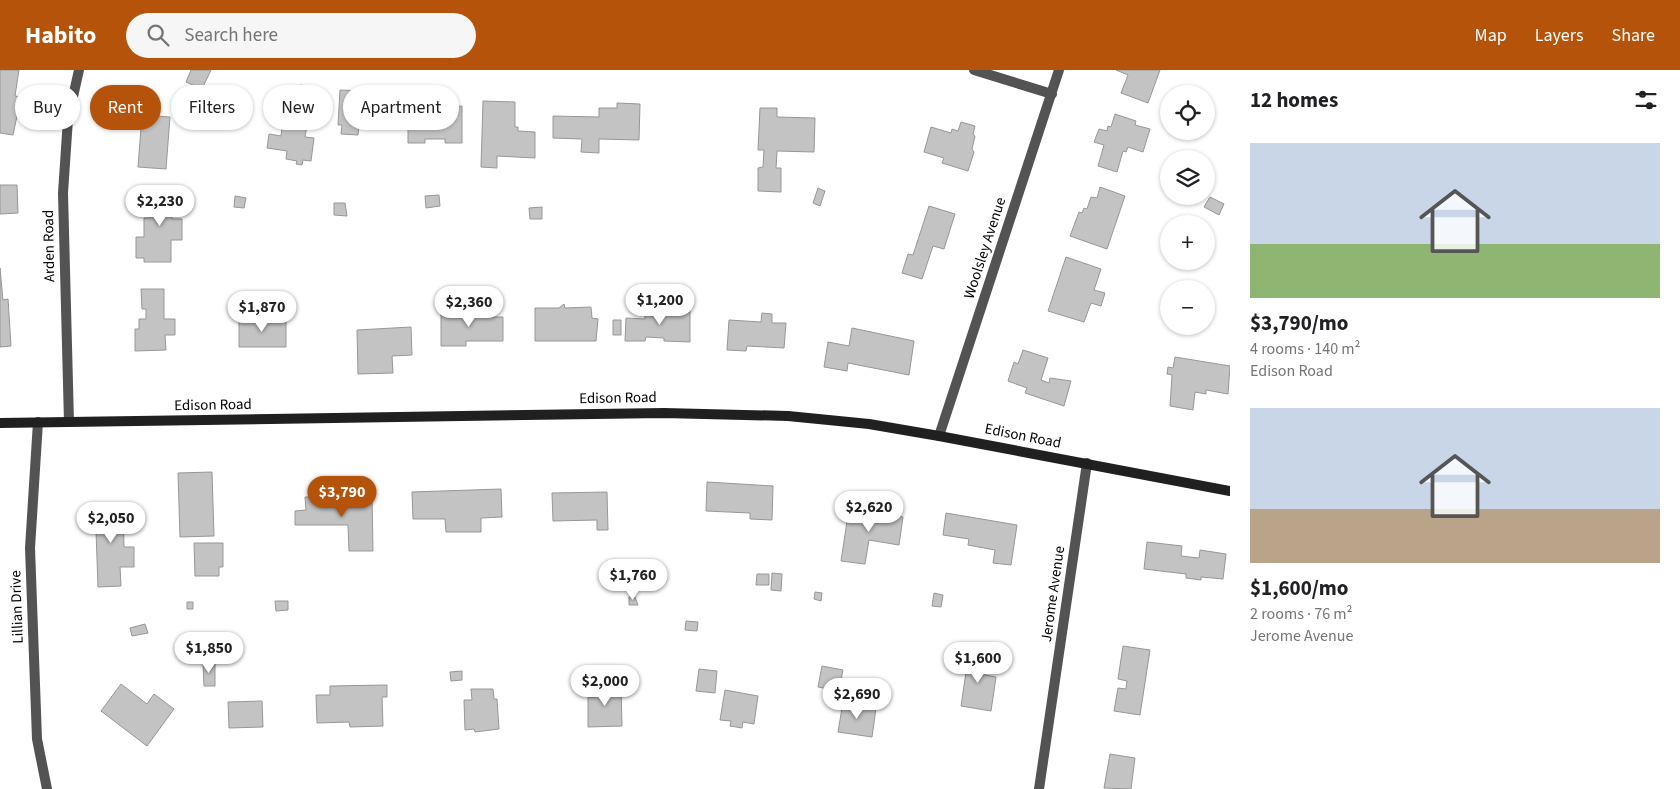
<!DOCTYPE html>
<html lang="en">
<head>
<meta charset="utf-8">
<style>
	:root { --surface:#fff; --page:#f6f6f6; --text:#202124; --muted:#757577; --accent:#b45309 }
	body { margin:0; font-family:"Source Sans 3",sans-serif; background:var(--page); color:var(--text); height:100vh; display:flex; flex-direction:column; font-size:19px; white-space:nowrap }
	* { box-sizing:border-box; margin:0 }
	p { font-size:16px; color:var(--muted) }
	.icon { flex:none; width:28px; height:28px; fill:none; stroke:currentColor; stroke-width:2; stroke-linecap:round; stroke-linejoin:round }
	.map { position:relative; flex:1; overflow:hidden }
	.side { display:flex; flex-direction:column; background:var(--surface); width:450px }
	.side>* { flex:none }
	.guide { position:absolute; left:15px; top:15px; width:475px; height:45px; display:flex; gap:10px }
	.tools { position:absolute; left:1160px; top:15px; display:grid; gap:10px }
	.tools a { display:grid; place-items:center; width:55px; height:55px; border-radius:50%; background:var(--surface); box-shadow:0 1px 4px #0004; font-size:25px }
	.price { position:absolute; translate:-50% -42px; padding:0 11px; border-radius:18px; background:#fff; color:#222; font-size:16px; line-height:32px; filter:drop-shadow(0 1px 2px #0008) }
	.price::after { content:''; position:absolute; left:50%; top:30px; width:15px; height:11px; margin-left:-8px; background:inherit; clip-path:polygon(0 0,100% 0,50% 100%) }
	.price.on { background:var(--accent); color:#fff }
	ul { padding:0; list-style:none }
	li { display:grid; align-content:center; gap:10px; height:265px; padding:0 20px }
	li span { display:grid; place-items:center; height:155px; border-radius:0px; color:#555 }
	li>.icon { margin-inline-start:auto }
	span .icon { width:90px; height:90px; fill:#fffc; stroke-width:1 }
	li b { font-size:21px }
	h2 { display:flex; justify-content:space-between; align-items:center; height:60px; padding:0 20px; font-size:21px }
	.chip { padding:0 18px; border-radius:22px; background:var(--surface); box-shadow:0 1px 4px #0004; font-size:18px; line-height:45px }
	.chip.on { background:var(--accent); color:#fff }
	header { display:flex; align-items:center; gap:30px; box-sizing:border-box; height:70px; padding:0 25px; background:var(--accent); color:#fff }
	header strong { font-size:24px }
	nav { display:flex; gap:28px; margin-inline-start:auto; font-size:18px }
	.search { width:350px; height:45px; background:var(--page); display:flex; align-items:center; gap:12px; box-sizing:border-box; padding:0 18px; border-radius:28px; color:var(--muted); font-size:19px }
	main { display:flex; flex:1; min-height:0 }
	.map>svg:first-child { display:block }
</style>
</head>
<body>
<header>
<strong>Habito</strong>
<div class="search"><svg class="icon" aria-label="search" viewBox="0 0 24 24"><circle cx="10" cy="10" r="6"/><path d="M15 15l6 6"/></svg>Search here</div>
<nav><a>Map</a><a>Layers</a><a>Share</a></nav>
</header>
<main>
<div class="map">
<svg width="1230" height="719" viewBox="0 0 1230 719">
	<rect width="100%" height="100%" fill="#fff"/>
	<path fill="#c3c3c3" stroke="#979797" d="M 0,0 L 19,0 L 15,26 L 21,27 L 13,65 L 0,63 Z
		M 191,0 L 211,0 L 202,19 L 186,12 Z
		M 1160,0 L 1148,33 L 1121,23 L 1128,5 L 1116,0 Z
		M 300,15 L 315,18 L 313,29 L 317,30 L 316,34 L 314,33 L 311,51 L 308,50 L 305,67 L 314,68 L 311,91 L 303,90 L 302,95 L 296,94 L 297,91 L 286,89 L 287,81 L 267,78 L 269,64 L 281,66 L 283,48 L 279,47 L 279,42 L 270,41 L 272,25 L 293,29 L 294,22 L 299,23 Z
		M 340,20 L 362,21 L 362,26 L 385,27 L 384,57 L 359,56 L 358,65 L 341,64 L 342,55 L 338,55 Z
		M 408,27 L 446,27 L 446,37 L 462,36 L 462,73 L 445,73 L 445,69 L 425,69 L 425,73 L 408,73 Z
		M 483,31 L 515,32 L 515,57 L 518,57 L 518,61 L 535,62 L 535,88 L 497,86 L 497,98 L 481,97 Z
		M 617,33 L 640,34 L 639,70 L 599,69 L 599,83 L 581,82 L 582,69 L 553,68 L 553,46 L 599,47 L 599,38 L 617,38 Z
		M 760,38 L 777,38 L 777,47 L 815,48 L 814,82 L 777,81 L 776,98 L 781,98 L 781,122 L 758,121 L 758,98 L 763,97 L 764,80 L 758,80 Z
		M 1115,44 L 1136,51 L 1135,55 L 1150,59 L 1143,82 L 1128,77 L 1126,82 L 1123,81 L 1117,102 L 1098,96 L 1104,75 L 1094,72 L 1099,59 L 1107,61 L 1108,56 L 1111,57 Z
		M 142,45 L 170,47 L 166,99 L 138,97 Z
		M 961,52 L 975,56 L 973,64 L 975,66 L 972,79 L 974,82 L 968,101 L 942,93 L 944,88 L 924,82 L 931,57 L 951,63 L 952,59 L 958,61 Z
		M 0,115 L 17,115 L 18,143 L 0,144 Z
		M 150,117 L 177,117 L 177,141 L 172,140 L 172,149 L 182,149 L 182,170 L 171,170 L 171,192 L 144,192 L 144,188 L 136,188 L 136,167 L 144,167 L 144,148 L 150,148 Z
		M 1100,117 L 1125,126 L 1107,179 L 1070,166 L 1079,142 L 1082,143 L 1084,138 L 1087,139 L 1091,127 L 1097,128 Z
		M 818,118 L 825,121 L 820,136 L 813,133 Z
		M 439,125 L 440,136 L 426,138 L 425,126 Z
		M 235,126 L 246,128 L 244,138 L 234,137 Z
		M 1210,127 L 1224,134 L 1219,145 L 1204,137 Z
		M 334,133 L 345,133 L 347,146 L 334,145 Z
		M 929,136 L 955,144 L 944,179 L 933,176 L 922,209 L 902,203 L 908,184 L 913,185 Z
		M 542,137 L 542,149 L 530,149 L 529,138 Z
		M 1066,187 L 1101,199 L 1094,220 L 1105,223 L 1101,236 L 1091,233 L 1084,252 L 1048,241 Z
		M 0,198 L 3,230 L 8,229 L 11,276 L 0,277 Z
		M 141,219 L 164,219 L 164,249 L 175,249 L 175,265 L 165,265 L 166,280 L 135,281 L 135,259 L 139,259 L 139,249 L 146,249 L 146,239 L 142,239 Z
		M 564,234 L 565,238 L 591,237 L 592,248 L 598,249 L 596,271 L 535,271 L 535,238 L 559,238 Z
		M 654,236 L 659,236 L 659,239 L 690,240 L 690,272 L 664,271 L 664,268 L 646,267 L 645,271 L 625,271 L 626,248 L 645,249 L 645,239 L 654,239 Z
		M 467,238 L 482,242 L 482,247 L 503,247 L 503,271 L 466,271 L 466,276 L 441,276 L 441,241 L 467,242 Z
		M 762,243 L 772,244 L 772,253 L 786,253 L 784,278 L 747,276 L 746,281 L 727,280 L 729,250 L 761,252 Z
		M 239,249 L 286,250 L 286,277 L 239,277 Z
		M 613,250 L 621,250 L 621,265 L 613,265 Z
		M 411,257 L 412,285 L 392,286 L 393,303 L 358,304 L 357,260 Z
		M 852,258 L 914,271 L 909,305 L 848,293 L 847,301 L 824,297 L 828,272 L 849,276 Z
		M 1023,280 L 1048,288 L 1041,310 L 1049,313 L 1050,308 L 1071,311 L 1064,336 L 1025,323 L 1027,318 L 1008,311 L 1014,292 L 1018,294 Z
		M 1175,287 L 1230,296 L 1228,324 L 1206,320 L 1206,324 L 1195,322 L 1193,340 L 1170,336 L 1172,305 L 1167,304 L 1168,297 L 1173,298 Z
		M 212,402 L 214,466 L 180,467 L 178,403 Z
		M 707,412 L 773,416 L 772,450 L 750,449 L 750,443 L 706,441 Z
		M 501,419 L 502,447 L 481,448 L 481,462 L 446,462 L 445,449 L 413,449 L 412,422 Z
		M 607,422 L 608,460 L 597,460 L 597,450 L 553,451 L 552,423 Z
		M 372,426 L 373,481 L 349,481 L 348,455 L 295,455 L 295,441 L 306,440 L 305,427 Z
		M 95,433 L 123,433 L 124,477 L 134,477 L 134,497 L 120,497 L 121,516 L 98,517 Z
		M 849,438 L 903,447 L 899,475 L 869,470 L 865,494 L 841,491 Z
		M 946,443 L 1017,455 L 1011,495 L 993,493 L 995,480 L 968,475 L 969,469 L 943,465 Z
		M 1147,472 L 1182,476 L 1181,486 L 1199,488 L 1200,480 L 1226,484 L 1223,509 L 1201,507 L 1201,510 L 1186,508 L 1186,504 L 1144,499 Z
		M 194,473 L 223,473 L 223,497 L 219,497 L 219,506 L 195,506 Z
		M 772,503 L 782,504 L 781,521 L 771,520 Z
		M 757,504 L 769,504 L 769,515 L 756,515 Z
		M 815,522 L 822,523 L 821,531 L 814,529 Z
		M 934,523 L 943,525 L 941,537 L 932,536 Z
		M 629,527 L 635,527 L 638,535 L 629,535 Z
		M 275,531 L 288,531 L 288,540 L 276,541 Z
		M 187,532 L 193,532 L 193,539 L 187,539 Z
		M 686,551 L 698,552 L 697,561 L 685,560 Z
		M 145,554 L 148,563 L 132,566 L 130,558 Z
		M 1123,576 L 1150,580 L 1140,645 L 1114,641 L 1118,618 L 1126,619 L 1127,611 L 1118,609 Z
		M 969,582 L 988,585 L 985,605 L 996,607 L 991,641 L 961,636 Z
		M 203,593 L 215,593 L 215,616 L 204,616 Z
		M 822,596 L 843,600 L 839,621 L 818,617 Z
		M 699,599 L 717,601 L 715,623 L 696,621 Z
		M 462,601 L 462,610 L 451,611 L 450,602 Z
		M 121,614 L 147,634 L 154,624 L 174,639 L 147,676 L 101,641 Z
		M 387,615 L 387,627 L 382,627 L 383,656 L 350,657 L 349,652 L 317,653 L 316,625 L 330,625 L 330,616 Z
		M 595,616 L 621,616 L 622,656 L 588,657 L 588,627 L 595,627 Z
		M 471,619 L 493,619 L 494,629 L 497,629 L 499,659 L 475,662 L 474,659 L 465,660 L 464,630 L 472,630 Z
		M 725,620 L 758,626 L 754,654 L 743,652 L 742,658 L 730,656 L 731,651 L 720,650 Z
		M 262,631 L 263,657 L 229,658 L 228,632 Z
		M 843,632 L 876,638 L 872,667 L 838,662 Z
		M 1110,684 L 1135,688 L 1131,719 L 1104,718 Z"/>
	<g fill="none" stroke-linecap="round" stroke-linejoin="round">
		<path stroke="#535353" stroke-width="10" d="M 974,0 L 1052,24
			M 38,352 L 30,478 L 37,669 L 47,719
			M 69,352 L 63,123 L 68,49 L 79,0
			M 939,366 L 1059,0
			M 1039,719 L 1087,393"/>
		<path stroke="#202020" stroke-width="10" d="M 0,353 L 664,343 L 788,346 L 869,354 L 939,366 L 1230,421"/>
	</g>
	<g text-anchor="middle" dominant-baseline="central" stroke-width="4" stroke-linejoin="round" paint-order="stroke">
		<g font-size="15" fill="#000" stroke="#fff">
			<text transform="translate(49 176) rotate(-91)">Arden Road</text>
			<text transform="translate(985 178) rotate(-72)">Woolsley Avenue</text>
			<text transform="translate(618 328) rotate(-1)">Edison Road</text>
			<text transform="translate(213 335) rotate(-1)">Edison Road</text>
			<text transform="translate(1023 366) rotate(11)">Edison Road</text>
			<text transform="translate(1053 524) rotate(-82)">Jerome Avenue</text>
			<text transform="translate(17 537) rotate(-92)">Lillian Drive</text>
		</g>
	</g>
</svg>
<div class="tools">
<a><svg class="icon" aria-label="locate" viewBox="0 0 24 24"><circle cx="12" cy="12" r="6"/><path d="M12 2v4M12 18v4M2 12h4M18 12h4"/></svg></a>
<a><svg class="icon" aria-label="layers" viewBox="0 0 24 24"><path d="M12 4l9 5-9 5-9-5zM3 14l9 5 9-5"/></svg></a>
<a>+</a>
<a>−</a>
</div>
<b class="price" style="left:160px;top:157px">$2,230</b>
<b class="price" style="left:660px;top:256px">$1,200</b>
<b class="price" style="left:469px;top:258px">$2,360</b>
<b class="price" style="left:262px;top:263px">$1,870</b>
<b class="price on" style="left:342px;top:448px">$3,790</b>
<b class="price" style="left:869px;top:463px">$2,620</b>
<b class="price" style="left:111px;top:474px">$2,050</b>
<b class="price" style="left:633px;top:531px">$1,760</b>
<b class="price" style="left:209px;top:604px">$1,850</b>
<b class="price" style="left:978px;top:614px">$1,600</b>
<b class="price" style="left:605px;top:637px">$2,000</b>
<b class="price" style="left:857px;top:650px">$2,690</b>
<div class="guide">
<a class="chip">Buy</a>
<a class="chip on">Rent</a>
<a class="chip">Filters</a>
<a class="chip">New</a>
<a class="chip">Apartment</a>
</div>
</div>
<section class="side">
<h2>12 homes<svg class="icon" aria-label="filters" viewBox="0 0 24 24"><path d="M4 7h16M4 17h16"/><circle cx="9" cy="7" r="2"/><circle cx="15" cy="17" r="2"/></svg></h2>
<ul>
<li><span style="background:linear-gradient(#c9d6e8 65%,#8fb573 0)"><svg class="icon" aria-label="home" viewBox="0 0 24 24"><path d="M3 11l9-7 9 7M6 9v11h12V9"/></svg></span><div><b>$3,790/mo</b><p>4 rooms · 140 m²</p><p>Edison Road</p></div></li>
<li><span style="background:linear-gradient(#c9d6e8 65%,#b9a48a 0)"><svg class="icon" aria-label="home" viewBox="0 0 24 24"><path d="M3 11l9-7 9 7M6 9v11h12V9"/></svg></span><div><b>$1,600/mo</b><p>2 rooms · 76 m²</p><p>Jerome Avenue</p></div></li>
</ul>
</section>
</main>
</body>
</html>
